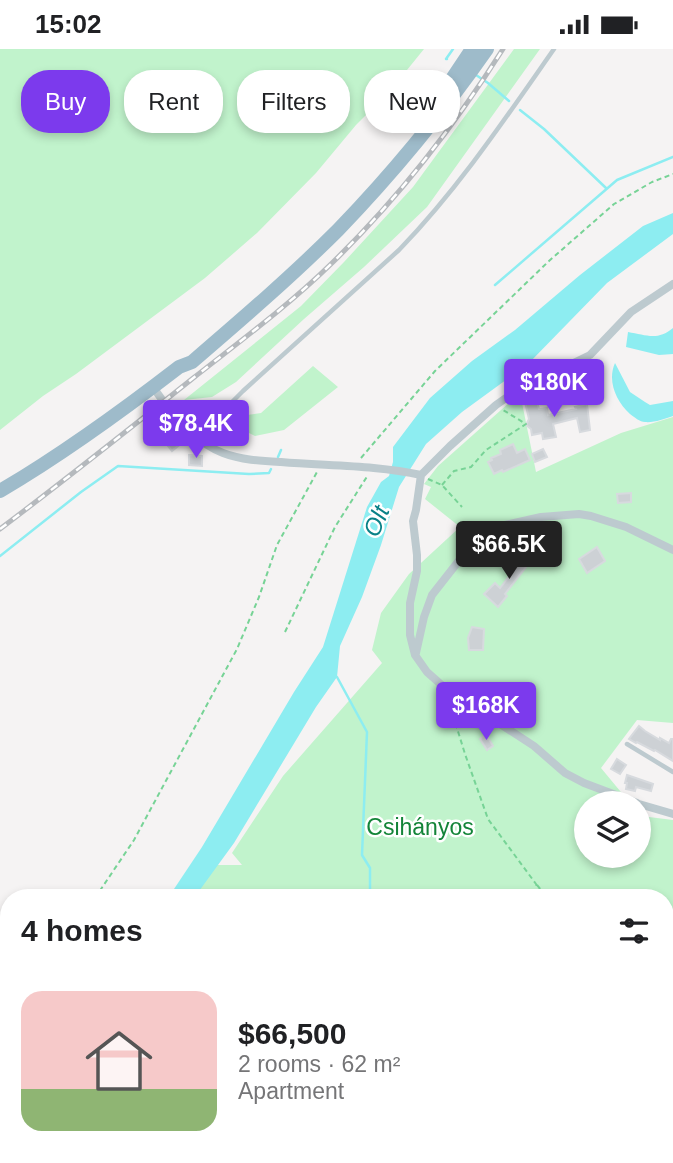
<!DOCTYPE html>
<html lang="en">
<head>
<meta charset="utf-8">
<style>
	:root { --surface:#fff; --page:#f6f6f6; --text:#202124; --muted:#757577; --line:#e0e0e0; --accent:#7c3aed }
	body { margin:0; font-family:Helvetica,sans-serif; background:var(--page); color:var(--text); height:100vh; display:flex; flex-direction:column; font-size:26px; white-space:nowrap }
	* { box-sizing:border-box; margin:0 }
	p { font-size:23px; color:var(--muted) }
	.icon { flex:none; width:38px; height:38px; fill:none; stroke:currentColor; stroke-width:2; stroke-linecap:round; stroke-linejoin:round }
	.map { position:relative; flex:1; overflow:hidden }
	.drawer { position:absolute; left:0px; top:840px; width:674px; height:275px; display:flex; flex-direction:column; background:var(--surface); border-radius:28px 28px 0 0; box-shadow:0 4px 10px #0003 }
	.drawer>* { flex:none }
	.hud { position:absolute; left:21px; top:21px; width:632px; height:63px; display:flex; gap:14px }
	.fabs { position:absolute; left:574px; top:742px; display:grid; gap:14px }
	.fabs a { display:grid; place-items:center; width:77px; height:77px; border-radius:50%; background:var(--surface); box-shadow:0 4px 10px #0003; font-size:35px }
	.price { position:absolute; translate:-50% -60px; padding:0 16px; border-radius:7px; background:var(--accent); color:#fff; font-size:23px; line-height:46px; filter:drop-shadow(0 2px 4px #0008) }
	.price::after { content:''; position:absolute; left:50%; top:42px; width:21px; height:16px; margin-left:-10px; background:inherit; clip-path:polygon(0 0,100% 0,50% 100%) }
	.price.current { background:#222; color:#fff }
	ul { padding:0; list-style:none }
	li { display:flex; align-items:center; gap:21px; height:175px; padding:0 21px }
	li+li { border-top:2px solid var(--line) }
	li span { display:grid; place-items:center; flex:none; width:196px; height:140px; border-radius:21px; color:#555 }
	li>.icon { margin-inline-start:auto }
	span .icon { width:84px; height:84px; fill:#fffc; stroke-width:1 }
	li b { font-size:30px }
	h2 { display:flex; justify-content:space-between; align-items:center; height:84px; padding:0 21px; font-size:30px }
	.pill { padding:0 24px; border-radius:28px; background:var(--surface); box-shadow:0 4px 10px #0003; font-size:24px; line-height:63px }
	.pill.current { background:var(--accent); color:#fff }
	.status { display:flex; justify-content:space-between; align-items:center; height:49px; padding:0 35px; background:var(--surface); direction:ltr }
	.status svg { height:19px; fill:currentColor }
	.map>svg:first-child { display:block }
</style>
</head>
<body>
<div class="status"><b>15:02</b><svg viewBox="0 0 49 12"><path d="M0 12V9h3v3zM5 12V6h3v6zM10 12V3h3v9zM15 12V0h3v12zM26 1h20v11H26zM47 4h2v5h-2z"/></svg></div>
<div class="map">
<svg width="673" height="1114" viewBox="0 0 673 1114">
	<rect width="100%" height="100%" fill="#f5f3f3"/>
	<path fill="#c1f3cc" d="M 0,0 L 424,0 L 390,42 L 356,76 L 316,124 L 257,184 L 205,229 L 76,325 L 43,347 L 0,381 Z
		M 514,0 L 540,0 L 427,158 L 364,218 L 304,270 L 236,333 L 212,348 L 184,351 L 301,257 L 344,213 L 413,138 Z
		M 313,317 L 338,338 L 284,381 L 255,387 L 239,379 L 240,367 L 261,364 Z
		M 520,344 L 536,423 L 621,384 L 673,368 L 673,674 L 637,671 L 601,719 L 630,754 L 586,754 L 586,807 L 639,807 L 639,764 L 641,767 L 673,771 L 673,1114 L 0,1114 L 0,1068 L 9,1067 L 9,1106 L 665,1106 L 665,849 L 192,849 L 215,816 L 242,816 L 232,804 L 283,727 L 382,614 L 372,601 L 381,564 L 409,525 L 460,478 L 425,450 L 431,438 L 424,435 L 438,417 Z"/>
	<path fill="#8dedf1" d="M 673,164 L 673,185 L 607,234 L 529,314 L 462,363 L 426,395 L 399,438 L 381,496 L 362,548 L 340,597 L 337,628 L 316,658 L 234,794 L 194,849 L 168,849 L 202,798 L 294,643 L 323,598 L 367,458 L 381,433 L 389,427 L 393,413 L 393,398 L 430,349 L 472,312 L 515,281 L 580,226 L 643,177 Z
		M 673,279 L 673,305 L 659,306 L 626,298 L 628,283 C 646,286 658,292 673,279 Z
		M 615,314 L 630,343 L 645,353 L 650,356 L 673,352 L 673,367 C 665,370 653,374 645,373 C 640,373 634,368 630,365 C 616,352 607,332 615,314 Z
		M 9,1031 L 9,1055 L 0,1058 L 0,1033 Z"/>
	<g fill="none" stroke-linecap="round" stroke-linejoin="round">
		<path stroke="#8dedf1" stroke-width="2.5" d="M 447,10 L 446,10 L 453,0
			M 476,26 L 488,34 L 509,52
			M 520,61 L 544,80 L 606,139
			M 495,236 L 617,131 L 673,108
			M 278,408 L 281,401
			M 0,507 L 81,443 L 118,417 L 249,425 L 269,424 L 271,420
			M 337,628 L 367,683 L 362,806 L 370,819 L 370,849
			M 78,1106 L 86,1114"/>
	</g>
	<path fill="#cdd1d5" stroke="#d7dade" stroke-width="2" d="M 536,350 L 539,360 L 547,359 L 548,366 L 576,360 L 575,358 L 587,355 L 590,381 L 580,383 L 577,369 L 553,375 L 556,388 L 543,390 L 542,384 L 532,386 L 531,380 L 526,376 L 529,370 L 525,353 Z
		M 165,370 L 183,393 L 172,402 L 154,379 Z
		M 513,395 L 517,404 L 525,400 L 530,411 L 503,423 L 502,421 L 494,425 L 488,413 L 492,411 L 491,409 L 501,405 L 500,401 Z
		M 543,400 L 547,408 L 535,413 L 532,405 Z
		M 189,406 L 202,407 L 202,417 L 189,416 Z
		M 631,444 L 631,453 L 618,454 L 617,445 Z
		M 597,498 L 605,512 L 587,524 L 579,510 Z
		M 531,499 L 537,504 L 505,545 L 507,547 L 498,558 L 484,545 L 495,534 L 500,539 Z
		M 472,578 L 484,580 L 483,601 L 469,601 L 468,589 Z
		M 639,677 L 645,682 L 660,691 L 660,689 L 669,694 L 671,690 L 673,690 L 673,712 L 655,701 L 654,702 L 637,693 L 636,694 L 629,690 Z
		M 486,685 L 493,697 L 487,701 L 480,690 Z
		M 617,710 L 626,716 L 620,725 L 611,720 Z
		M 627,726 L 653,735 L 651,742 L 636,738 L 635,742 L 626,740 L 627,734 L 625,734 Z"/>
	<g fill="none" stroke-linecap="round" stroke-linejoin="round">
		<path stroke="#77d396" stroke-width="2" stroke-dasharray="5 3.5" stroke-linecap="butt" d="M 361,409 L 435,322 L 549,212 L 614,155 L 652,133 L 673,125
			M 428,430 L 442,436 L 462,458
			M 442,436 L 454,422 L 471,418 L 486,401 L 526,375 L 503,361
			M 285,583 L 335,478 L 368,426
			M 448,650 L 465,705 L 488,770 L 536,835 L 541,849
			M 537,836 L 548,849
			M 95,849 L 134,791 L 237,600 L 259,548 L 277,496 L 317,423
			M 0,949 L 9,943
			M 665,1044 L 673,1049
			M 98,1114 L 106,1106"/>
		<path stroke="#bdcacf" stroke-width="4.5" d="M 552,325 L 559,339
			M 201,392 L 227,358 L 243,342 L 399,201 C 458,140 505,70 554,0
			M 627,695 L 673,723"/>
		<path stroke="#bdcacf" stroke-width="8" d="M 153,338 C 170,363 194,393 223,404 C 241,411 262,412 281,413 C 328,417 376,416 421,426 L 450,397 L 496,356 L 516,342 L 590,306 L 631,263 L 673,235
			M 421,426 L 416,461 L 413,472 L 417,506 L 417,522 L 410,554 L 410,586 L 415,606 L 427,623 L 445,639 L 534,697 L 565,724 L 584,734 L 637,754
			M 416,604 L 424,568 L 432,546 L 472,495 L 483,486 L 500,477 L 541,468 L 579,465 L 591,467 L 626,478 L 673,501
			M 639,755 L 673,765"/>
		<path stroke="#9ebbca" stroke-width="14" d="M 436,54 L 472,0
			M 0,442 C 63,405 122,362 179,318 L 192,313 C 242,270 292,227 338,181 C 392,125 443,63 487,0"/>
		<g stroke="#b5b9bd" stroke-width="5">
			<path id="rail" d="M 0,480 C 65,431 128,381 192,330 C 239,293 288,257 331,215 C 396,152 455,76 503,0"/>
		</g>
		<use href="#rail" stroke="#fff" stroke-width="2.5" stroke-dasharray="8" stroke-linecap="butt"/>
	</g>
	<g text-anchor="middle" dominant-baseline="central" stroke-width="5" stroke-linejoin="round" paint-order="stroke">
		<g font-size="23" fill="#138438" stroke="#fff">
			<text x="420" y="778">Csihányos</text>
		</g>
		<g font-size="24" font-style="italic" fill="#098187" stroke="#fff">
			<text transform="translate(376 472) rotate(-67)">Olt</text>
		</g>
	</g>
</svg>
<div class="fabs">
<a><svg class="icon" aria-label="layers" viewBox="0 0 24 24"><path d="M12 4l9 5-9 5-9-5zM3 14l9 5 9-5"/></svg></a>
</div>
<b class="price" style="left:554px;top:370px">$180K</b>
<b class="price" style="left:196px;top:411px">$78.4K</b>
<b class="price current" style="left:509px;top:532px">$66.5K</b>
<b class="price" style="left:486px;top:693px">$168K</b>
<div class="hud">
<a class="pill current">Buy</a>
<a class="pill">Rent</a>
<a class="pill">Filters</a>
<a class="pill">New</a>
</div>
<section class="drawer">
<h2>4 homes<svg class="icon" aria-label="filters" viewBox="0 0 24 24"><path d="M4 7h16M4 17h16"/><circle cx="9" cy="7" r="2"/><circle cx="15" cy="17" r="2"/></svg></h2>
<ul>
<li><span style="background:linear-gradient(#f6c9c9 70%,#8fb573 0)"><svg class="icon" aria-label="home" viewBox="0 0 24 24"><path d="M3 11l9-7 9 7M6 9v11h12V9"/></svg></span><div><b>$66,500</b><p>2 rooms · 62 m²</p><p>Apartment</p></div></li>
</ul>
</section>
</div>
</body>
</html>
